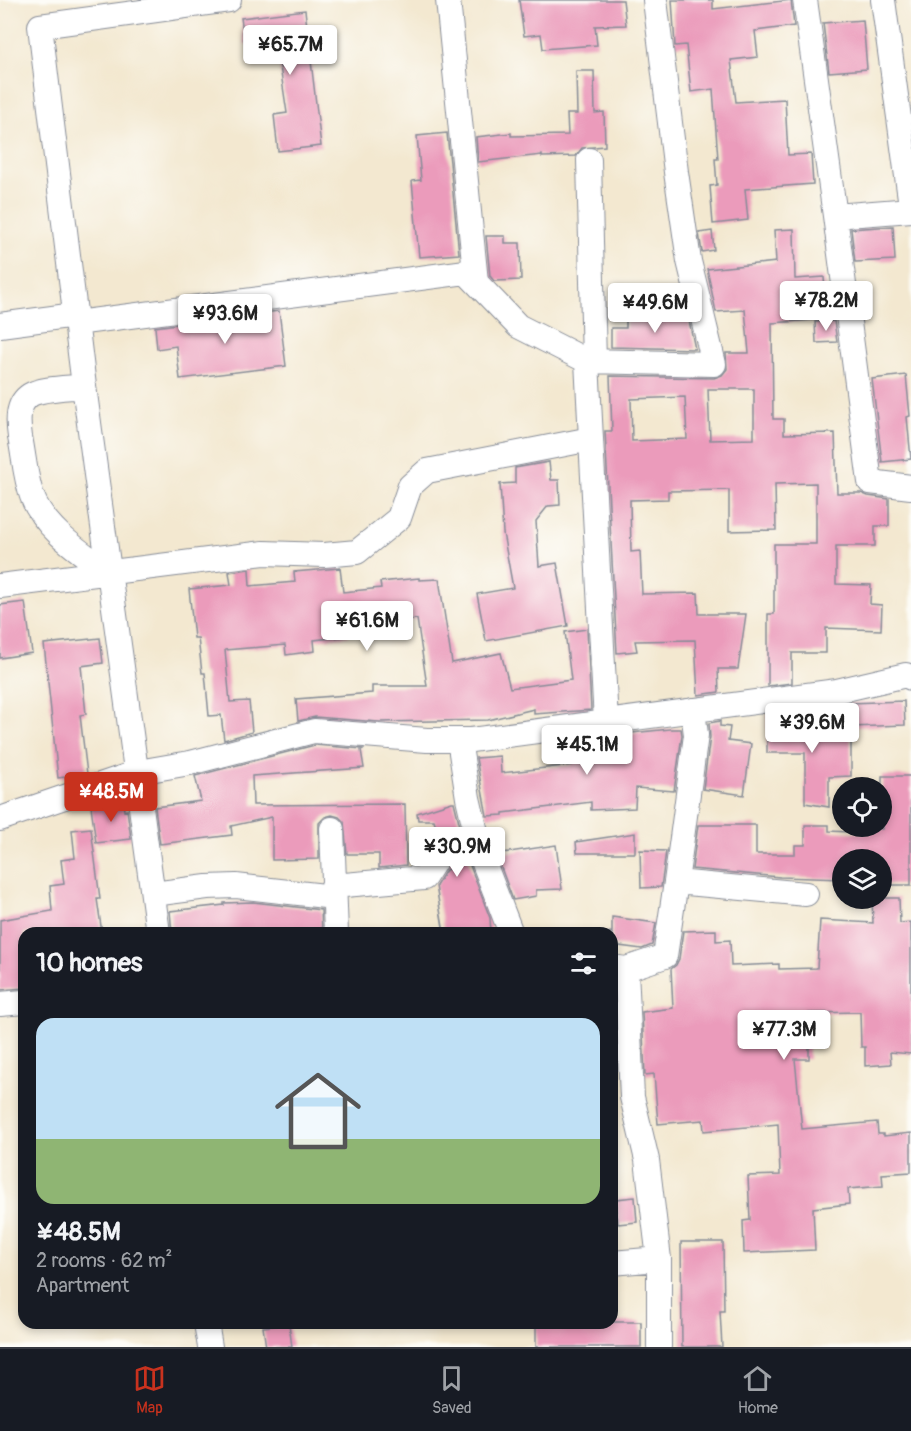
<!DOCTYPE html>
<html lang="en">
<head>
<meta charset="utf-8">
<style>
	:root { --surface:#171b24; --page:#242831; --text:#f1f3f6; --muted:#9ea1a6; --line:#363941; --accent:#c8321e }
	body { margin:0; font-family:Pangolin,sans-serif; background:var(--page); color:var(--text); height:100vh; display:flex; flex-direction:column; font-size:22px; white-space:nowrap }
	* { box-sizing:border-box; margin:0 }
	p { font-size:20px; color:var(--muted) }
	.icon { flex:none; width:33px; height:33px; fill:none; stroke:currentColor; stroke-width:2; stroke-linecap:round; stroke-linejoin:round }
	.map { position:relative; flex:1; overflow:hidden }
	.drawer { position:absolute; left:18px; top:927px; width:600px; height:402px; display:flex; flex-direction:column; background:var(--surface); border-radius:18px; box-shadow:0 3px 9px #0003 }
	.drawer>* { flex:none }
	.buttons { position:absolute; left:832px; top:777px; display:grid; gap:12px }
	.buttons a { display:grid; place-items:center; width:60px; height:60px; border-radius:50%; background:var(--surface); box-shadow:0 3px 9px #0003; font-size:30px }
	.price { position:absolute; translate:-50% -51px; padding:0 14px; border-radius:6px; background:#fff; color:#222; font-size:20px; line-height:39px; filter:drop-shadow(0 2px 3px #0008) }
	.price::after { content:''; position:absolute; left:50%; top:36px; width:18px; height:14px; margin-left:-9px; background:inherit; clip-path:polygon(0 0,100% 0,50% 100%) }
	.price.current { background:var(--accent); color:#fff }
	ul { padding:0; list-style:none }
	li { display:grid; align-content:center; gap:12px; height:318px; padding:0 18px }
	li span { display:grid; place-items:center; height:186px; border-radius:18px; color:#555 }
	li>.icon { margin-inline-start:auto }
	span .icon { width:108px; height:108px; fill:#fffc; stroke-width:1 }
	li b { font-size:26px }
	h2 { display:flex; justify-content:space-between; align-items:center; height:72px; padding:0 18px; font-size:26px }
	.tab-bar { display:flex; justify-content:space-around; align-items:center; height:84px; border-top:2px solid var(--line); background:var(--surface); font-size:16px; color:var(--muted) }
	.tab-bar a { display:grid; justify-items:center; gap:3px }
	.tab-bar .current { color:var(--accent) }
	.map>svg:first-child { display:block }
</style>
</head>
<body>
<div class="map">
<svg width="911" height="1347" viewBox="0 0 911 1347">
	<rect width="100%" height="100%" fill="#fdfcf7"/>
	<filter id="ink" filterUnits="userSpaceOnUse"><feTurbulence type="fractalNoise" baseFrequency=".0167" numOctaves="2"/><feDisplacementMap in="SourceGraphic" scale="12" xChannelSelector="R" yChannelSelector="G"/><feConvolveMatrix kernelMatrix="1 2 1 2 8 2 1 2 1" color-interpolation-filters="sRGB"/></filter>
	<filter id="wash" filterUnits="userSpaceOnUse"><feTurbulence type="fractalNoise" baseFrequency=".008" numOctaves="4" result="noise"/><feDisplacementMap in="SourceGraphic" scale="24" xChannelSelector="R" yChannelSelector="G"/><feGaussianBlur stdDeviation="1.35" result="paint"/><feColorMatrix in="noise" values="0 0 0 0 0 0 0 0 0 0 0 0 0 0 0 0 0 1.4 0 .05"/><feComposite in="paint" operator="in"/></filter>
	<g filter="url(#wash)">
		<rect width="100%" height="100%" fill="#f3e8d0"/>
		<g id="blocks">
			<path fill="#eb9bbb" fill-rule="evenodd" d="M 519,0 L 623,0 L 626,25 L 595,26 L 597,45 L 543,49 L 541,34 L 524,36 Z
				M 672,0 L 713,0 L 713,9 L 791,0 L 794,26 L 755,31 L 758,57 L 731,60 L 736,102 L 785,99 L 788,155 L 811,154 L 813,184 L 745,189 L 748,220 L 713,224 L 710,186 L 717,185 L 715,159 L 718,159 L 713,89 L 691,92 L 686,45 L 675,46 Z
				M 305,10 L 321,146 L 278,151 L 274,115 L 287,113 L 276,40 L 245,44 L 241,18 Z
				M 863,20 L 867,69 L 829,72 L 823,23 Z
				M 576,71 L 594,71 L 595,113 L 604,112 L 605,146 L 582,148 L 576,156 L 542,157 L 542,155 L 478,162 L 476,137 L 511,133 L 511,136 L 568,135 L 567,114 L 577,114 Z
				M 447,133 L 459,254 L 419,257 L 412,181 L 421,180 L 417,136 Z
				M 893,226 L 895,260 L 855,262 L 851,229 Z
				M 794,229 L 795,279 L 824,277 L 827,319 L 772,323 L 773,419 L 784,419 L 784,434 L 835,433 L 837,493 L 861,493 L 868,496 L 889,499 L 889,526 L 875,526 L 875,546 L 836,546 L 836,584 L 871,585 L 870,604 L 882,605 L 881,630 L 826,628 L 826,653 L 792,653 L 792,683 L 768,686 L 768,614 L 774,614 L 774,544 L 816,544 L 816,483 L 775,484 L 776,530 L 729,531 L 729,490 L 668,491 L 668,499 L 630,500 L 631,552 L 640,551 L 642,594 L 698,593 L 699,614 L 746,614 L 738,669 L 718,669 L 719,692 L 698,695 L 695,640 L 635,641 L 637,651 L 617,653 L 605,431 L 612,431 L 610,376 L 714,378 L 722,375 L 727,369 L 726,353 L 749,353 L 745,310 L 716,312 L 707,269 L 776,262 L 774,230 ZM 708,389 L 754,389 L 754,439 L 710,440 ZM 685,397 L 687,439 L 632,441 L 631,399 Z
				M 712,231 L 714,250 L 702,252 L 699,233 Z
				M 486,236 L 505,236 L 505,243 L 520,243 L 521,280 L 494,281 L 490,276 Z
				M 279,311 L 286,366 L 180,379 L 176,346 L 157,349 L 155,327 Z
				M 668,316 L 688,316 L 695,349 L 611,347 L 611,328 L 626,328 L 626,319 L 668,319 Z
				M 834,321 L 837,342 L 816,343 L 815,322 Z
				M 906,375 L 910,416 L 907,417 L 911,459 L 882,462 L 872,379 Z
				M 549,462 L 551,480 L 559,480 L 560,505 L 548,506 L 536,521 L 539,566 L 557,563 L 568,626 L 486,641 L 477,594 L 513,588 L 503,533 L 500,484 L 515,483 L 515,468 Z
				M 340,568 L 343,592 L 381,588 L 380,582 L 419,578 L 419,580 L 439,579 L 452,663 L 501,653 L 510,688 L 571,680 L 565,632 L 587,629 L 591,710 L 534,714 L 534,709 L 488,720 L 379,722 L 315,717 L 298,721 L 296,699 L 372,693 L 372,686 L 427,686 L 417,619 L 347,626 L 349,636 L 314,640 L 315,651 L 286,655 L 285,645 L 225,650 L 230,702 L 249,701 L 252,732 L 224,740 L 221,715 L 209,716 L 205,673 L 202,673 L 198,638 L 194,638 L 189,589 L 231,585 L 229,572 L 249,569 L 250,586 L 295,582 L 294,572 Z
				M 25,602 L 32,653 L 0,658 L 0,605 Z
				M 100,638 L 103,663 L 81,666 L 86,714 L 80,715 L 87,774 L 58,778 L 44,644 Z
				M 904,701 L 905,725 L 850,727 L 849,703 Z
				M 796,711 L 795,733 L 851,733 L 851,776 L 829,777 L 829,807 L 805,803 L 805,753 L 767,753 L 767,715 Z
				M 720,721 L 720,726 L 730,727 L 728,741 L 751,744 L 744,795 L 703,789 L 710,737 L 709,723 Z
				M 670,729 L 681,729 L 682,735 L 674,791 L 636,788 L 635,808 L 591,810 L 591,802 L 503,813 L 503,815 L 487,816 L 476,758 L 500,756 L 501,773 L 572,765 L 570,752 L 623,749 L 622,734 Z
				M 315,745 L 363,749 L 361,750 L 364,768 L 252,776 L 253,805 L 405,804 L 406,865 L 379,868 L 379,854 L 347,854 L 344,822 L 339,817 L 332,815 L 325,817 L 319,823 L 319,859 L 272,860 L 272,817 L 231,826 L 232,835 L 160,844 L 155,807 L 201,801 L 195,776 Z
				M 882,776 L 911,776 L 911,885 L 882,885 L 882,860 L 843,860 L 843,879 L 780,877 L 692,869 L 698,825 L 756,825 L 756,854 L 795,854 L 795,845 L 805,845 L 805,825 L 829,825 L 829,831 L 871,833 L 871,829 L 882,829 Z
				M 123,802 L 124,811 L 127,810 L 131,839 L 96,843 L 91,806 Z
				M 452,802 L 454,802 L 469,863 L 490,918 L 491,933 L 444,933 L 436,886 L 446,870 L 449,869 L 448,855 L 443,849 L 434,820 L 418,820 L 417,813 Z
				M 91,828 L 100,899 L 97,899 L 102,933 L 24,933 L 24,988 L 0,990 L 0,920 L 52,911 L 50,886 L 64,884 L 61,860 L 75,858 L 72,830 Z
				M 635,833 L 635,853 L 577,853 L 576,842 Z
				M 556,845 L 562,889 L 536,890 L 536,896 L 513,900 L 496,854 Z
				M 640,850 L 666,851 L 661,887 L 641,888 Z
				M 872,898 L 899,898 L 900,923 L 911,922 L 911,1054 L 890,1052 L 891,1064 L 865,1066 L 865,1047 L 861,1047 L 860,1012 L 809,1013 L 809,1059 L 795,1059 L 802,1129 L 877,1122 L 878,1134 L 884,1134 L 884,1136 L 911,1133 L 911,1172 L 882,1174 L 883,1186 L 848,1189 L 849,1204 L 813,1208 L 815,1250 L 744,1253 L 743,1221 L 750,1220 L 748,1176 L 780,1175 L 778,1124 L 704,1131 L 703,1120 L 658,1124 L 654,1074 L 645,1075 L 642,1012 L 673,1008 L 671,969 L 676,965 L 679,959 L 683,931 L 716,930 L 716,941 L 730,940 L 731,966 L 779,964 L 779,969 L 817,968 L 820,920 L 873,923 Z
				M 253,902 L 321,910 L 322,933 L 260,933 L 260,930 L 172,933 L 170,911 L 224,905 L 224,903 Z
				M 612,917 L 656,923 L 652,945 L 642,949 L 612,945 L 612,933 L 604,933 L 612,932 Z
				M 635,1197 L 637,1222 L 618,1224 L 616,1199 Z
				M 681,1242 L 723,1242 L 724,1311 L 720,1311 L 722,1347 L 682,1347 Z
				M 614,1322 L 641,1322 L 641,1347 L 536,1347 L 536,1323 Z
				M 289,1324 L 292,1347 L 266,1347 L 263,1327 Z"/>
		</g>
	</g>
	<g filter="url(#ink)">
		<use href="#blocks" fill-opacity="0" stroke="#878c97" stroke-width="1.5"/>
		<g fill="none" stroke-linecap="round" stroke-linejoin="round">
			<g stroke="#878c97" stroke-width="26">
				<path id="minor" d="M 448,0 L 476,282
					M 805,0 L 835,216
					M 883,0 L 911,206
					M 589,160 L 594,362
					M 911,210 L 835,216 L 870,482 L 911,487
					M 76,323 L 466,272 L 518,326 L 587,361
					M 0,325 L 75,315
					M 84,386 C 70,388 42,388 30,395 C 16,404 18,423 20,437 C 24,456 25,477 32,496 C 44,529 82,553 109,573
					M 591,439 L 606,722
					M 0,586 L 264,553 L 324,555 L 357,552 L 399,518 L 410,486 L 427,471 L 591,439 L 587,361 L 714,364 L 689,261 L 676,172 L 655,0
					M 459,740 L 468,798 L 482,858 L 511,933
					M 0,819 L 138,772 L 190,763 L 314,731 L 427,740 L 471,740 L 837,691 L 906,675 L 911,678
					M 332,829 L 336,933
					M 676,882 L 696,735 L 693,710
					M 333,886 L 424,878 L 435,861
					M 153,894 L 207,887 L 236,886 L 334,897
					M 158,933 L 84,386 L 40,26 L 229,0
					M 612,967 L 626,969 L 632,1097 L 647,1160 L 659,1259 L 659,1347
					M 626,969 L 665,956 L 676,882 L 806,894
					M 0,1004 L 24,1002
					M 612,1263 L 659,1259
					M 206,1323 L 210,1347"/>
			</g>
			<use href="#minor" stroke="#fff" stroke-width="24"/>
		</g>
	</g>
</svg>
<div class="buttons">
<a><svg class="icon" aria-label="locate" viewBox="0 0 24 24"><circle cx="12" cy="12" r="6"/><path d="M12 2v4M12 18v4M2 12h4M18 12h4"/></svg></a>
<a><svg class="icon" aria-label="layers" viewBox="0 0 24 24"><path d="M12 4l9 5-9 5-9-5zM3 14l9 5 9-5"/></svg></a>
</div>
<b class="price" style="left:290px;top:76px">¥65.7M</b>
<b class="price" style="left:826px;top:332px">¥78.2M</b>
<b class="price" style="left:655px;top:334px">¥49.6M</b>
<b class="price" style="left:225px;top:345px">¥93.6M</b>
<b class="price" style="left:367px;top:652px">¥61.6M</b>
<b class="price" style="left:812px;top:754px">¥39.6M</b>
<b class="price" style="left:587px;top:776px">¥45.1M</b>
<b class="price current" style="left:111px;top:823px">¥48.5M</b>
<b class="price" style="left:457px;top:878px">¥30.9M</b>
<b class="price" style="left:784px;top:1061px">¥77.3M</b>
<section class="drawer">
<h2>10 homes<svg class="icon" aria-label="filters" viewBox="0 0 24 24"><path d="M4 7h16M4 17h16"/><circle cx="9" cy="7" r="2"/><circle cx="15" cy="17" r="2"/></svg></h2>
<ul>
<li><span style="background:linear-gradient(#bfe0f5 65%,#8fb573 0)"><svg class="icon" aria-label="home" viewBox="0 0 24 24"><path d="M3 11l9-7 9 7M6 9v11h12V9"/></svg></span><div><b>¥48.5M</b><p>2 rooms · 62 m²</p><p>Apartment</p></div></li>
</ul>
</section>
</div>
<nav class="tab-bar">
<a class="current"><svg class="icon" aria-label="map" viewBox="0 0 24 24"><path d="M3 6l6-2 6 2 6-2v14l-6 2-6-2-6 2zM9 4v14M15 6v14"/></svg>Map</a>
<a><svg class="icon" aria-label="saved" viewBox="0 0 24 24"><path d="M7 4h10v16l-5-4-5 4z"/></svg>Saved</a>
<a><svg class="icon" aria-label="home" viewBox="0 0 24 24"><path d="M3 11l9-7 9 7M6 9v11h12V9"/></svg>Home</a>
</nav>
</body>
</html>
